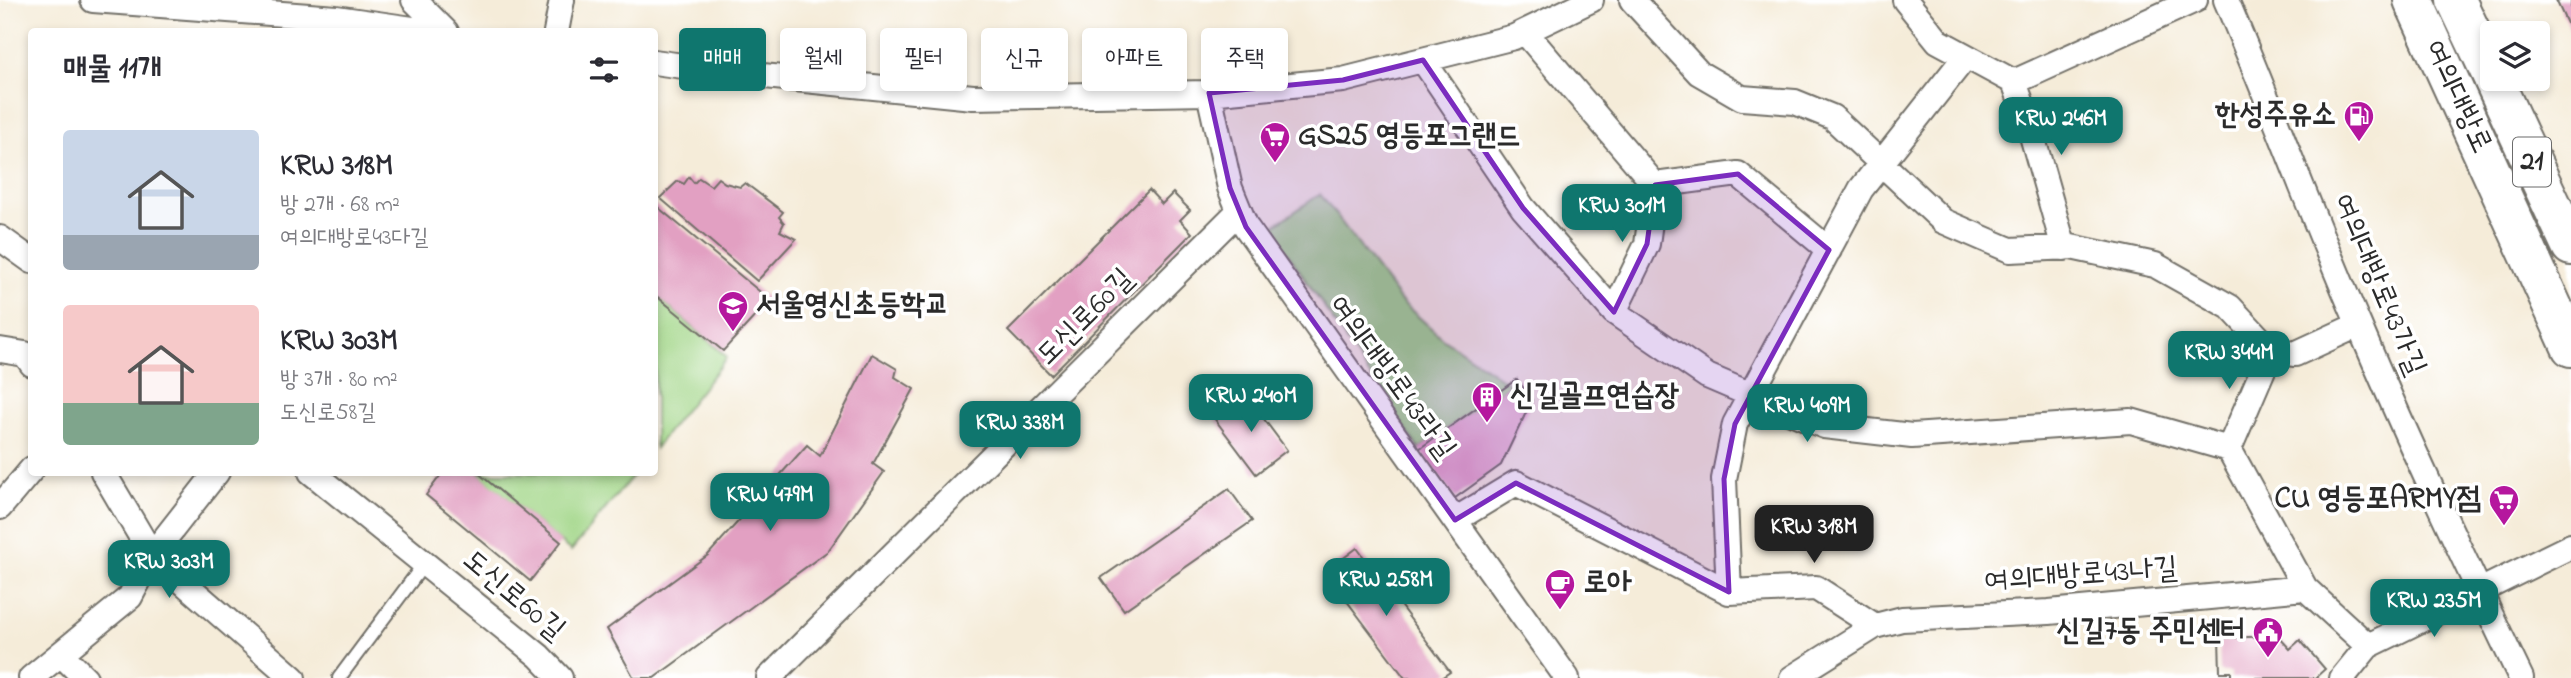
<!DOCTYPE html>
<html lang="ko">
<head>
<meta charset="utf-8">
<style>
	:root { --surface:#fff; --page:#f2f2f3; --text:#2b2b33; --muted:#7c7c81; --accent:#0f766e }
	body { margin:0; font-family:"Indie Flower","Poor Story",sans-serif; background:var(--page); color:var(--text); height:100vh; display:flex; flex-direction:column; font-size:26px; white-space:nowrap }
	* { box-sizing:border-box; margin:0 }
	p { font-size:23px; color:var(--muted) }
	.icon { flex:none; width:38px; height:38px; fill:none; stroke:currentColor; stroke-width:2; stroke-linecap:round; stroke-linejoin:round }
	.map { position:relative; flex:1; overflow:hidden }
	.details { position:absolute; left:28px; top:28px; width:630px; height:448px; display:flex; flex-direction:column; background:var(--surface); border-radius:7px; box-shadow:0 4px 10px #0003 }
	.details>* { flex:none }
	.banner { position:absolute; left:679px; top:28px; width:665px; height:63px; display:flex; gap:14px }
	.fabs { position:absolute; left:2480px; top:21px; display:grid; gap:14px }
	.fabs a { display:grid; place-items:center; width:70px; height:70px; border-radius:7px; background:var(--surface); box-shadow:0 4px 10px #0003; font-size:35px }
	.price { position:absolute; translate:-50% -60px; padding:0 16px; border-radius:14px; background:var(--accent); color:#fff; font-size:23px; line-height:46px; filter:drop-shadow(0 2px 4px #0008) }
	.price::after { content:''; position:absolute; left:50%; top:42px; width:21px; height:16px; margin-left:-10px; background:inherit; clip-path:polygon(0 0,100% 0,50% 100%) }
	.price.selected { background:#222; color:#fff }
	ul { padding:0; list-style:none }
	li { display:flex; align-items:center; gap:21px; height:175px; padding:0 35px }
	li span { display:grid; place-items:center; flex:none; width:196px; height:140px; border-radius:7px; color:#555 }
	li>.icon { margin-inline-start:auto }
	span .icon { width:84px; height:84px; fill:#fffc; stroke-width:1 }
	li b { font-size:30px }
	h2 { display:flex; justify-content:space-between; align-items:center; height:84px; padding:0 35px; font-size:30px }
	.chip { padding:0 24px; border-radius:7px; background:var(--surface); box-shadow:0 4px 10px #0003; font-size:24px; line-height:63px }
	.chip.selected { background:var(--accent); color:#fff }
	.map>svg:first-child { display:block }
</style>
</head>
<body>
<div class="map">
<svg width="2571" height="678" viewBox="0 0 2571 678">
	<rect width="100%" height="100%" fill="#fff"/>
	<filter id="ink" filterUnits="userSpaceOnUse"><feTurbulence type="fractalNoise" baseFrequency=".0143" numOctaves="2"/><feDisplacementMap in="SourceGraphic" scale="14" xChannelSelector="R" yChannelSelector="G"/><feConvolveMatrix kernelMatrix="1 2 1 2 8 2 1 2 1" color-interpolation-filters="sRGB"/></filter>
	<filter id="wash" filterUnits="userSpaceOnUse"><feTurbulence type="fractalNoise" baseFrequency=".00686" numOctaves="4" result="noise"/><feDisplacementMap in="SourceGraphic" scale="28" xChannelSelector="R" yChannelSelector="G"/><feGaussianBlur stdDeviation="1.57" result="paint"/><feColorMatrix in="noise" values="0 0 0 0 0 0 0 0 0 0 0 0 0 0 0 0 0 1.4 0 .05"/><feComposite in="paint" operator="in"/></filter>
	<g filter="url(#wash)">
		<rect width="100%" height="100%" fill="#f5ecd9"/>
		<path fill="#a0d586" stroke="#668058" stroke-width="2" d="M 1320,194 L 1401,301 L 1442,338 L 1510,384 L 1419,449 L 1271,228 Z
			M 655,294 L 727,357 L 655,448 Z
			M 477,473 L 635,473 L 571,551 Z"/>
		<g id="blocks">
			<path fill="#e2a0c2" d="M 2556,0 L 2571,0 L 2571,32 Z
				M 689,177 L 694,183 L 699,178 L 711,186 L 718,178 L 725,183 L 740,187 L 745,183 L 783,212 L 779,217 L 784,223 L 780,231 L 796,239 L 757,281 L 660,198 L 678,181 L 684,184 Z
				M 1149,190 L 1162,204 L 1173,193 L 1190,210 L 1180,220 L 1192,233 L 1051,375 L 1008,331 Z
				M 654,204 L 770,300 L 723,351 L 654,294 Z
				M 872,354 L 897,369 L 895,377 L 914,389 L 873,464 L 884,472 L 828,551 L 654,678 L 634,678 L 607,629 L 708,555 L 807,445 L 820,456 Z
				M 1517,379 L 1532,400 L 1501,465 L 1455,498 L 1419,449 Z
				M 1246,395 L 1287,450 L 1256,474 L 1214,418 Z
				M 443,472 L 477,472 L 561,542 L 530,581 L 426,495 Z
				M 1229,489 L 1252,521 L 1124,610 L 1101,578 Z
				M 1357,548 L 1450,672 L 1441,678 L 1405,678 L 1325,572 Z
				M 2278,636 L 2290,649 L 2300,640 L 2325,669 L 2315,678 L 2231,678 L 2231,672 L 2220,672 L 2219,638 Z"/>
		</g>
	</g>
	<g filter="url(#ink)">
		<use href="#blocks" fill-opacity="0" stroke="#726f68" stroke-width="2"/>
		<g fill="none" stroke-linecap="round" stroke-linejoin="round">
			<g stroke="#726f68" stroke-width="16">
				<path id="service" d="M 339,678 L 424,564"/>
			</g>
			<g stroke="#726f68" stroke-width="28">
				<path id="minor" d="M 93,0 L 336,18 L 433,32
					M 414,0 L 446,32
					M 1632,0 L 1699,73 L 1742,98 L 1795,102 L 1832,117 L 1943,221 L 2010,250 L 2071,247 L 2155,265 L 2230,307 L 2271,351 L 2295,354 L 2358,325
					M 1905,0 L 1938,41 L 2014,82 L 2195,0
					M 2226,0 C 2272,107 2312,218 2359,325 C 2409,444 2465,562 2521,678
					M 556,32 L 562,0
					M 1525,32 L 1655,185
					M 1423,60 L 1523,208 L 1614,312 L 1707,376 L 1824,426 L 1912,436 L 2131,421 L 2229,449 L 2305,588
					M 654,62 L 734,73 L 973,97 L 1209,93 L 1343,80 L 1514,37 L 1591,0
					M 2014,82 L 2027,118 L 2064,248
					M 1209,93 L 1230,188 L 1246,227 L 1567,678
					M 1655,185 L 1738,174 L 1829,250
					M 0,238 L 32,261
					M 1614,312 L 1647,244 L 1655,185
					M 0,350 L 25,354 L 32,364
					M 2229,449 L 2271,351
					M 103,472 L 152,555 L 293,678
					M 311,472 L 539,656 L 560,678
					M 0,507 L 32,469
					M 1455,520 L 1516,483 L 1729,592 L 1816,588 L 1875,626
					M 1729,592 L 1724,479 L 1735,424 L 1861,189 L 1966,56
					M 61,654 L 85,678
					M 31,678 L 130,597 L 152,555 L 217,472
					M 769,678 L 1239,211
					M 1792,678 L 1875,626 L 1902,619 L 2049,612 L 2305,588 L 2368,646
					M 2342,678 L 2368,646 L 2571,546"/>
			</g>
			<g stroke="#726f68" stroke-width="42">
				<path id="primary" d="M 2413,0 L 2571,347
					M 2456,0 L 2492,76
					M 2493,79 L 2571,246"/>
			</g>
			<use href="#service" stroke="#fff" stroke-width="12"/>
			<use href="#minor" stroke="#fff" stroke-width="24"/>
			<use href="#primary" stroke="#fff" stroke-width="38"/>
		</g>
	</g>
	<path fill="#7b2cbf" fill-opacity="0.2" stroke="#7b2cbf" stroke-width="5" stroke-linejoin="round" d="M 1423,60 L 1523,208 L 1614,312 L 1647,244 L 1655,185 L 1738,174 L 1829,250 L 1735,424 L 1724,479 L 1729,592 L 1516,483 L 1455,520 L 1246,227 L 1230,188 L 1209,93 L 1343,80 Z"/>
	<defs>
		<g id="fuel-pin" transform="scale(1.575)"><path d="M0 17L-7.5 6A9.5 9.5 0 1 1 7.5 6Z" fill="#b5179e" stroke="#fff"/><path d="M-5.5-6h7V0h2V4h1.3V-2.5L3-4.5l.8-.8L6-3V5H2.5V1h-1V6h-7ZM-4.2-4.7v3.2H.2V-4.7Z" fill="#fff"/></g>
		<g id="supermarket-pin" transform="scale(1.575)"><path d="M0 17L-7.5 6A9.5 9.5 0 1 1 7.5 6Z" fill="#b5179e" stroke="#fff"/><path d="M-6-5.5h2.5l.6 2H6L4.5 2H-2.5L-4.4-4H-6ZM-1.5 3.2a1.3 1.3 0 1 0 .1 0ZM3 3.2a1.3 1.3 0 1 0 .1 0Z" fill="#fff"/></g>
		<g id="school-pin" transform="scale(1.575)"><path d="M0 17L-7.5 6A9.5 9.5 0 1 1 7.5 6Z" fill="#b5179e" stroke="#fff"/><path d="M0-5L7-2L0 1L-7-2ZM-4 1L0 2.5L4 1V4Q0 6-4 4Z" fill="#fff"/></g>
		<g id="building-pin" transform="scale(1.575)"><path d="M0 17L-7.5 6A9.5 9.5 0 1 1 7.5 6Z" fill="#b5179e" stroke="#fff"/><path d="M-4-6H4V6H1V3H-1V6H-4ZM-2.5-4.3h1.7v1.8h-1.7ZM.8-4.3h1.7v1.8H.8ZM-2.5-1h1.7V.8h-1.7ZM.8-1h1.7V.8H.8Z" fill="#fff"/></g>
		<g id="cafe-pin" transform="scale(1.575)"><path d="M0 17L-7.5 6A9.5 9.5 0 1 1 7.5 6Z" fill="#b5179e" stroke="#fff"/><path d="M-5.5-4.5H6V0H3Q3 3.5 0 3.5H-2.5Q-5.5 3.5-5.5 0ZM3-3.2v2h1.7v-2ZM-6 4.5H4V6H-6Z" fill="#fff"/></g>
		<g id="civic-pin" transform="scale(1.575)"><path d="M0 17L-7.5 6A9.5 9.5 0 1 1 7.5 6Z" fill="#b5179e" stroke="#fff"/><path d="M-.6-6.5H3V-4.5H.6V-3L4-1V1h2V6H-6V1h2V-1L-.6-3ZM-1.2 2.5V6h2.4V2.5Z" fill="#fff"/></g>
	</defs>
	<g fill-rule="evenodd">
		<use href="#fuel-pin" x="2359" y="116"/>
		<use href="#supermarket-pin" x="1275" y="137"/>
		<use href="#school-pin" x="733" y="306"/>
		<use href="#building-pin" x="1487" y="397"/>
		<use href="#supermarket-pin" x="2504" y="500"/>
		<use href="#cafe-pin" x="1560" y="584"/>
		<use href="#civic-pin" x="2268" y="632"/>
	</g>
	<g text-anchor="middle" dominant-baseline="central" stroke-width="7" stroke-linejoin="round" paint-order="stroke">
		<rect fill="#fff" stroke="#6b6b6b" stroke-width="2" x="2513" y="137.5" width="38" height="49" rx="5"/>
		<g font-size="28" font-weight="bold" fill="#2b2b2b">
			<text x="2532" y="162">21</text>
		</g>
		<g font-size="30" fill="#2b2b2b" stroke="#fff">
			<text transform="translate(2457 97) rotate(65)">여의대방로</text>
			<text transform="translate(2378 285) rotate(67)">여의대방로43가길</text>
			<text transform="translate(1086 318) rotate(-45)">도신로60길</text>
			<text transform="translate(1391 378) rotate(54)">여의대방로43라길</text>
			<text transform="translate(2081 576) rotate(-4)">여의대방로43나길</text>
			<text transform="translate(513 596) rotate(40)">도신로60길</text>
		</g>
		<g font-size="30" font-weight="bold" fill="#2b2b2b" stroke="#fff" text-anchor="start">
			<text x="2336" y="116" text-anchor="end">한성주유소</text>
			<text x="1298" y="137">GS25 영등포그랜드</text>
			<text x="756" y="306">서울영신초등학교</text>
			<text x="1510" y="397">신길골프연습장</text>
			<text x="2481" y="500" text-anchor="end">CU 영등포ARMY점</text>
			<text x="1583" y="584">로아</text>
			<text x="2245" y="632" text-anchor="end">신길7동 주민센터</text>
		</g>
	</g>
</svg>
<div class="fabs">
<a><svg class="icon" aria-label="layers" viewBox="0 0 24 24"><path d="M12 4l9 5-9 5-9-5zM3 14l9 5 9-5"/></svg></a>
</div>
<b class="price" style="left:2061px;top:157px">KRW 246M</b>
<b class="price" style="left:1622px;top:244px">KRW 301M</b>
<b class="price" style="left:2229px;top:391px">KRW 344M</b>
<b class="price" style="left:1251px;top:434px">KRW 240M</b>
<b class="price" style="left:1807px;top:444px">KRW 409M</b>
<b class="price" style="left:1020px;top:461px">KRW 338M</b>
<b class="price" style="left:770px;top:533px">KRW 479M</b>
<b class="price selected" style="left:1814px;top:565px">KRW 318M</b>
<b class="price" style="left:169px;top:600px">KRW 303M</b>
<b class="price" style="left:1386px;top:618px">KRW 258M</b>
<b class="price" style="left:2434px;top:639px">KRW 235M</b>
<div class="banner">
<a class="chip selected">매매</a>
<a class="chip">월세</a>
<a class="chip">필터</a>
<a class="chip">신규</a>
<a class="chip">아파트</a>
<a class="chip">주택</a>
</div>
<section class="details">
<h2>매물 11개<svg class="icon" aria-label="filters" viewBox="0 0 24 24"><path d="M4 7h16M4 17h16"/><circle cx="9" cy="7" r="2"/><circle cx="15" cy="17" r="2"/></svg></h2>
<ul>
<li><span style="background:linear-gradient(#c9d6e8 75%,#9aa5b1 0)"><svg class="icon" aria-label="home" viewBox="0 0 24 24"><path d="M3 11l9-7 9 7M6 9v11h12V9"/></svg></span><div><b>KRW 318M</b><p>방 2개 · 68 m²</p><p>여의대방로43다길</p></div></li>
<li><span style="background:linear-gradient(#f6c9c9 70%,#7fa58c 0)"><svg class="icon" aria-label="home" viewBox="0 0 24 24"><path d="M3 11l9-7 9 7M6 9v11h12V9"/></svg></span><div><b>KRW 303M</b><p>방 3개 · 80 m²</p><p>도신로58길</p></div></li>
</ul>
</section>
</div>
</body>
</html>
